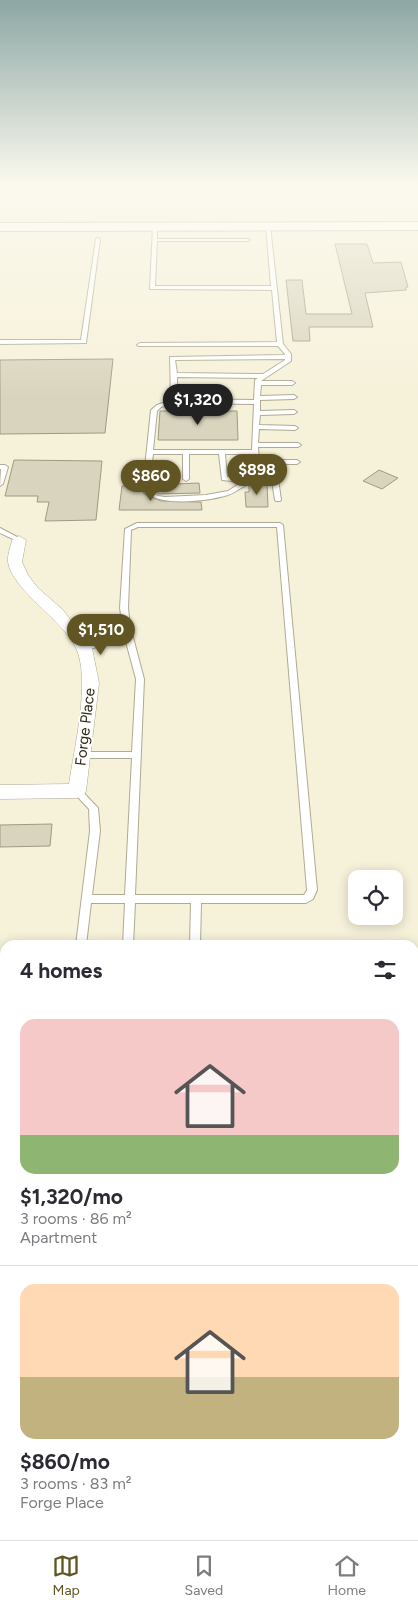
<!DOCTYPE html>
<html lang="en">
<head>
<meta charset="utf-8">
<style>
	:root { --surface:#fff; --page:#f7f7f7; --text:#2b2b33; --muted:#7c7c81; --line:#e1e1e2; --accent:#615623 }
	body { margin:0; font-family:Figtree,sans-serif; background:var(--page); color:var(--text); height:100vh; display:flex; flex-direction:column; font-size:19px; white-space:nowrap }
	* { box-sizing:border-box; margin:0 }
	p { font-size:16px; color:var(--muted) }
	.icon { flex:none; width:28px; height:28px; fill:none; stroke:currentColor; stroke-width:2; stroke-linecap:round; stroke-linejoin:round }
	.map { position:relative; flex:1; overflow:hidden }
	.sheet { position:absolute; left:0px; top:940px; width:419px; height:600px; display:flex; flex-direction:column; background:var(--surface); border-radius:15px 15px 0 0; box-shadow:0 2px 12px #0003 }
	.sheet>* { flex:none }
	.controls { position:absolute; left:348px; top:870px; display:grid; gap:10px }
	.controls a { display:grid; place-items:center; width:55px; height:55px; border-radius:10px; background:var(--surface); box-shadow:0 2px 12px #0003; font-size:25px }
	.price { position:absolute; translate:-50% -42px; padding:0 11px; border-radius:18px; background:var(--accent); color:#fff; font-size:16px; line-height:32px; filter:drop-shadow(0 1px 2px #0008) }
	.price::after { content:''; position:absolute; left:50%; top:30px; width:15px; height:11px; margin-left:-8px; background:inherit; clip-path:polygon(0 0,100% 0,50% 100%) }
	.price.current { background:#222; color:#fff }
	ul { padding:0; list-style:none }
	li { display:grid; align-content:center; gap:10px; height:265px; padding:0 20px }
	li+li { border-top:1px solid var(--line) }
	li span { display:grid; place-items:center; height:155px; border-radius:15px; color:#555 }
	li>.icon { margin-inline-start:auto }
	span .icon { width:90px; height:90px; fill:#fffc; stroke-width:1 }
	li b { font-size:21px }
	h2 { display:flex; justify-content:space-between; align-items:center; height:60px; padding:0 20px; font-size:21px }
	.tabs { display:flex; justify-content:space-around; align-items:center; height:70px; border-top:1px solid var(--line); background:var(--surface); font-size:14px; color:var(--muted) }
	.tabs a { display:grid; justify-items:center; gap:2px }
	.tabs .current { color:var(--accent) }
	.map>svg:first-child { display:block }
</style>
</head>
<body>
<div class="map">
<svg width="418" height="1540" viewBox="0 0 418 1540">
	<rect width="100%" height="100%" fill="#f6f1d9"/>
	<path fill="#d9d4bd" stroke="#9e9a84" d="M 335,244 L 367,244 L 373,263 L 401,262 L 408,287 L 406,287 L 406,290 L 365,293 L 373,327 L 309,327 L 310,341 L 293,341 L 286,280 L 302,280 L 306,314 L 352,314 Z
		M 113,359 L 105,433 L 0,434 L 0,360 Z
		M 160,411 L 237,411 L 238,440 L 158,440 Z
		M 14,460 L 102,461 L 96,520 L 45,521 L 49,502 L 37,502 L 38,496 L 5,496 Z
		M 379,470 L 398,478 L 382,489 L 363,481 Z
		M 155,478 L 175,478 L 175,484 L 199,483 L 200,493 L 159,494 L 153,490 Z
		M 253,484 L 267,484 L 268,507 L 246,507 L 245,492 L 249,492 L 249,485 Z
		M 122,486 L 143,486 L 144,494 L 161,501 L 201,502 L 202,510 L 119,510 Z
		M 52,824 L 50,846 L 0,847 L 0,825 Z"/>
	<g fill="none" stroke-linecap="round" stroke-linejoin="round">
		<g stroke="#afaa94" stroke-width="2">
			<path id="service" d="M 268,225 L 270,226 L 283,344 L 291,354 L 291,361 L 261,381 L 292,381 L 295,383 L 292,385 L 261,385 L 260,396 L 294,395 L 297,397 L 294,399 L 260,400 L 260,411 L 294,410 L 297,412 L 294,414 L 260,415 L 259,425 L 295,426 L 298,428 L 295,430 L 259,429 L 258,443 L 298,443 L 301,445 L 298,447 L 258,447 L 259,460 L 297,460 L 300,462 L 297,464 L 260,464 L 261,477 L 275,477 L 278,479 L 281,500 L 280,501 L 276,501 L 275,500 L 272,481 C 266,481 259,480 252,482 C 244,485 237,492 228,495 C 208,501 161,507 145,492 L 144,477 L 151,410 L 157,405 L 171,400 L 170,357 L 285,355 L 285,354 L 278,346 L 138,346 L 137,345 L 140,343 L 277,342 L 272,290 L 150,289 L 153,227 L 155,226 L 157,227 L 157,239 L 248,239 L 250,240 L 248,241 L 157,241 L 155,286 L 271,286 L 266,226 ZM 285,359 L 285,360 L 263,374 L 177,373 L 175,360 ZM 177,377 L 258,378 L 255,380 L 254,400 L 177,399 ZM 175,403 L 254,404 L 252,450 L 153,450 L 157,411 L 161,407 ZM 153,454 L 183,454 L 183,479 L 186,481 L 189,479 L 189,454 L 219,454 L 222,480 L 242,482 L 228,491 L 206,495 L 165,497 L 158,496 L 151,491 L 150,477 ZM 225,454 L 252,454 L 255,478 L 250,479 L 227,477 Z
				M 98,238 L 100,239 L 86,343 L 0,344 L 0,340 L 81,340 L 96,239 Z
				M 0,465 L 5,465 L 8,467 L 3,484 L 0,486 L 1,469 L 0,469 Z
				M 137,523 L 280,523 L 283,525 L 317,890 L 313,899 L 306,903 L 201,903 L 200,945 L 190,945 L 191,903 L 135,903 L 133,945 L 123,945 L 125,903 L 91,903 L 86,945 L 76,945 L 90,831 L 89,809 L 74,793 L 73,791 L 74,789 L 80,789 L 98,808 L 100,831 L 92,895 L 125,895 L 132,758 L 82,758 L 78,755 L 82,752 L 132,752 L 136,679 L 125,638 L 84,651 L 80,648 L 81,646 L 124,633 L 120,608 L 125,529 ZM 138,527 L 277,527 L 307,890 L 304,895 L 135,895 L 144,679 L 130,626 L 128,608 L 131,530 Z
				M 0,528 L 21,539 L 22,540 L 19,542 L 17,541 L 0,533 Z
				M 414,1445 L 418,1445 L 418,1459 L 414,1459 Z
				M 5,1461 L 5,1484 L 0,1486 L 0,1463 Z"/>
		</g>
		<g stroke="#afaa94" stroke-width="1">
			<path id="minor" d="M 19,536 L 26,540 L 22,562 L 28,575 L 38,588 L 63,610 L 92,648 L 99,683 L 86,791 L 83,796 L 77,798 L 0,799 L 0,785 L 69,784 C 74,749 91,680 76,648 C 63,620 12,590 8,562 C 7,556 11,546 12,540 Z"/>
		</g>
		<g stroke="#afaa94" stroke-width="2">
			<path id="tertiary" d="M 418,222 L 418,230 L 0,231 L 0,223 Z"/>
		</g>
		<g stroke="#afaa94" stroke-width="2">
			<path id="secondary" d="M 0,1293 L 5,1295 L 5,1332 L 0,1330 Z
				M 414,1339 L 418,1339 L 418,1377 L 414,1377 Z
				M 414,1381 L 418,1381 L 418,1419 L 414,1419 Z"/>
		</g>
		<use href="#service" fill="#fff" fill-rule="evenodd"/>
		<use href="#minor" fill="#fff" fill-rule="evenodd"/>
		<use href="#tertiary" fill="#fff" fill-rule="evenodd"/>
		<use href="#secondary" fill="#fff" fill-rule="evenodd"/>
	</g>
	<linearGradient id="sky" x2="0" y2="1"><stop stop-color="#8da7a4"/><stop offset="0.46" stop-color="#fbf9ee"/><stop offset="1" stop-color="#fbf9ee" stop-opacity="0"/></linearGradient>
	<rect width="418" height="400" fill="url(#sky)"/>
	<g text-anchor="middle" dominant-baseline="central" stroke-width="4" stroke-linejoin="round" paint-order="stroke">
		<g font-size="15" fill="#2a281f" stroke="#fffef9">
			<text transform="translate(85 727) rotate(-83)">Forge Place</text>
		</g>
	</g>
</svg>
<div class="controls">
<a><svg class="icon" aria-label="locate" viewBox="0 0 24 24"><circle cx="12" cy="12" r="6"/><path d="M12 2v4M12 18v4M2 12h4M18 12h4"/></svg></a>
</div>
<b class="price current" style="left:198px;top:426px">$1,320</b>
<b class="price" style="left:257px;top:496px">$898</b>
<b class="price" style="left:151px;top:502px">$860</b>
<b class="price" style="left:101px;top:656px">$1,510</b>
<section class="sheet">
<h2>4 homes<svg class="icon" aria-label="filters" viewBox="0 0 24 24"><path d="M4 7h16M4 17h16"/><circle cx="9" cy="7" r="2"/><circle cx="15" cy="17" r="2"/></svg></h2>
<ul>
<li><span style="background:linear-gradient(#f6c9c9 75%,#8fb573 0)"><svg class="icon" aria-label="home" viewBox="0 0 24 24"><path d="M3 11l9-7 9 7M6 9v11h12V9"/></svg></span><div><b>$1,320/mo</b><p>3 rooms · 86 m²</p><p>Apartment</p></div></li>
<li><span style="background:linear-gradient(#ffd9b3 60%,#c2b280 0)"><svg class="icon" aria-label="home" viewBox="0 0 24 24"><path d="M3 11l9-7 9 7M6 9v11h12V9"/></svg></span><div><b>$860/mo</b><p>3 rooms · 83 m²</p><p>Forge Place</p></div></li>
</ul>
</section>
</div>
<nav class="tabs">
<a class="current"><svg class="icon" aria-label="map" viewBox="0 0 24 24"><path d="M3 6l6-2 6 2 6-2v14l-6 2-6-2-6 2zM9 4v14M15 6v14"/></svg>Map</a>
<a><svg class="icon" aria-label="saved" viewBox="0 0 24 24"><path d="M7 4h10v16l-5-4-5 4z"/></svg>Saved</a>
<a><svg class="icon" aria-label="home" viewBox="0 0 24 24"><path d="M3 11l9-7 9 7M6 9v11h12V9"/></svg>Home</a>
</nav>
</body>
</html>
